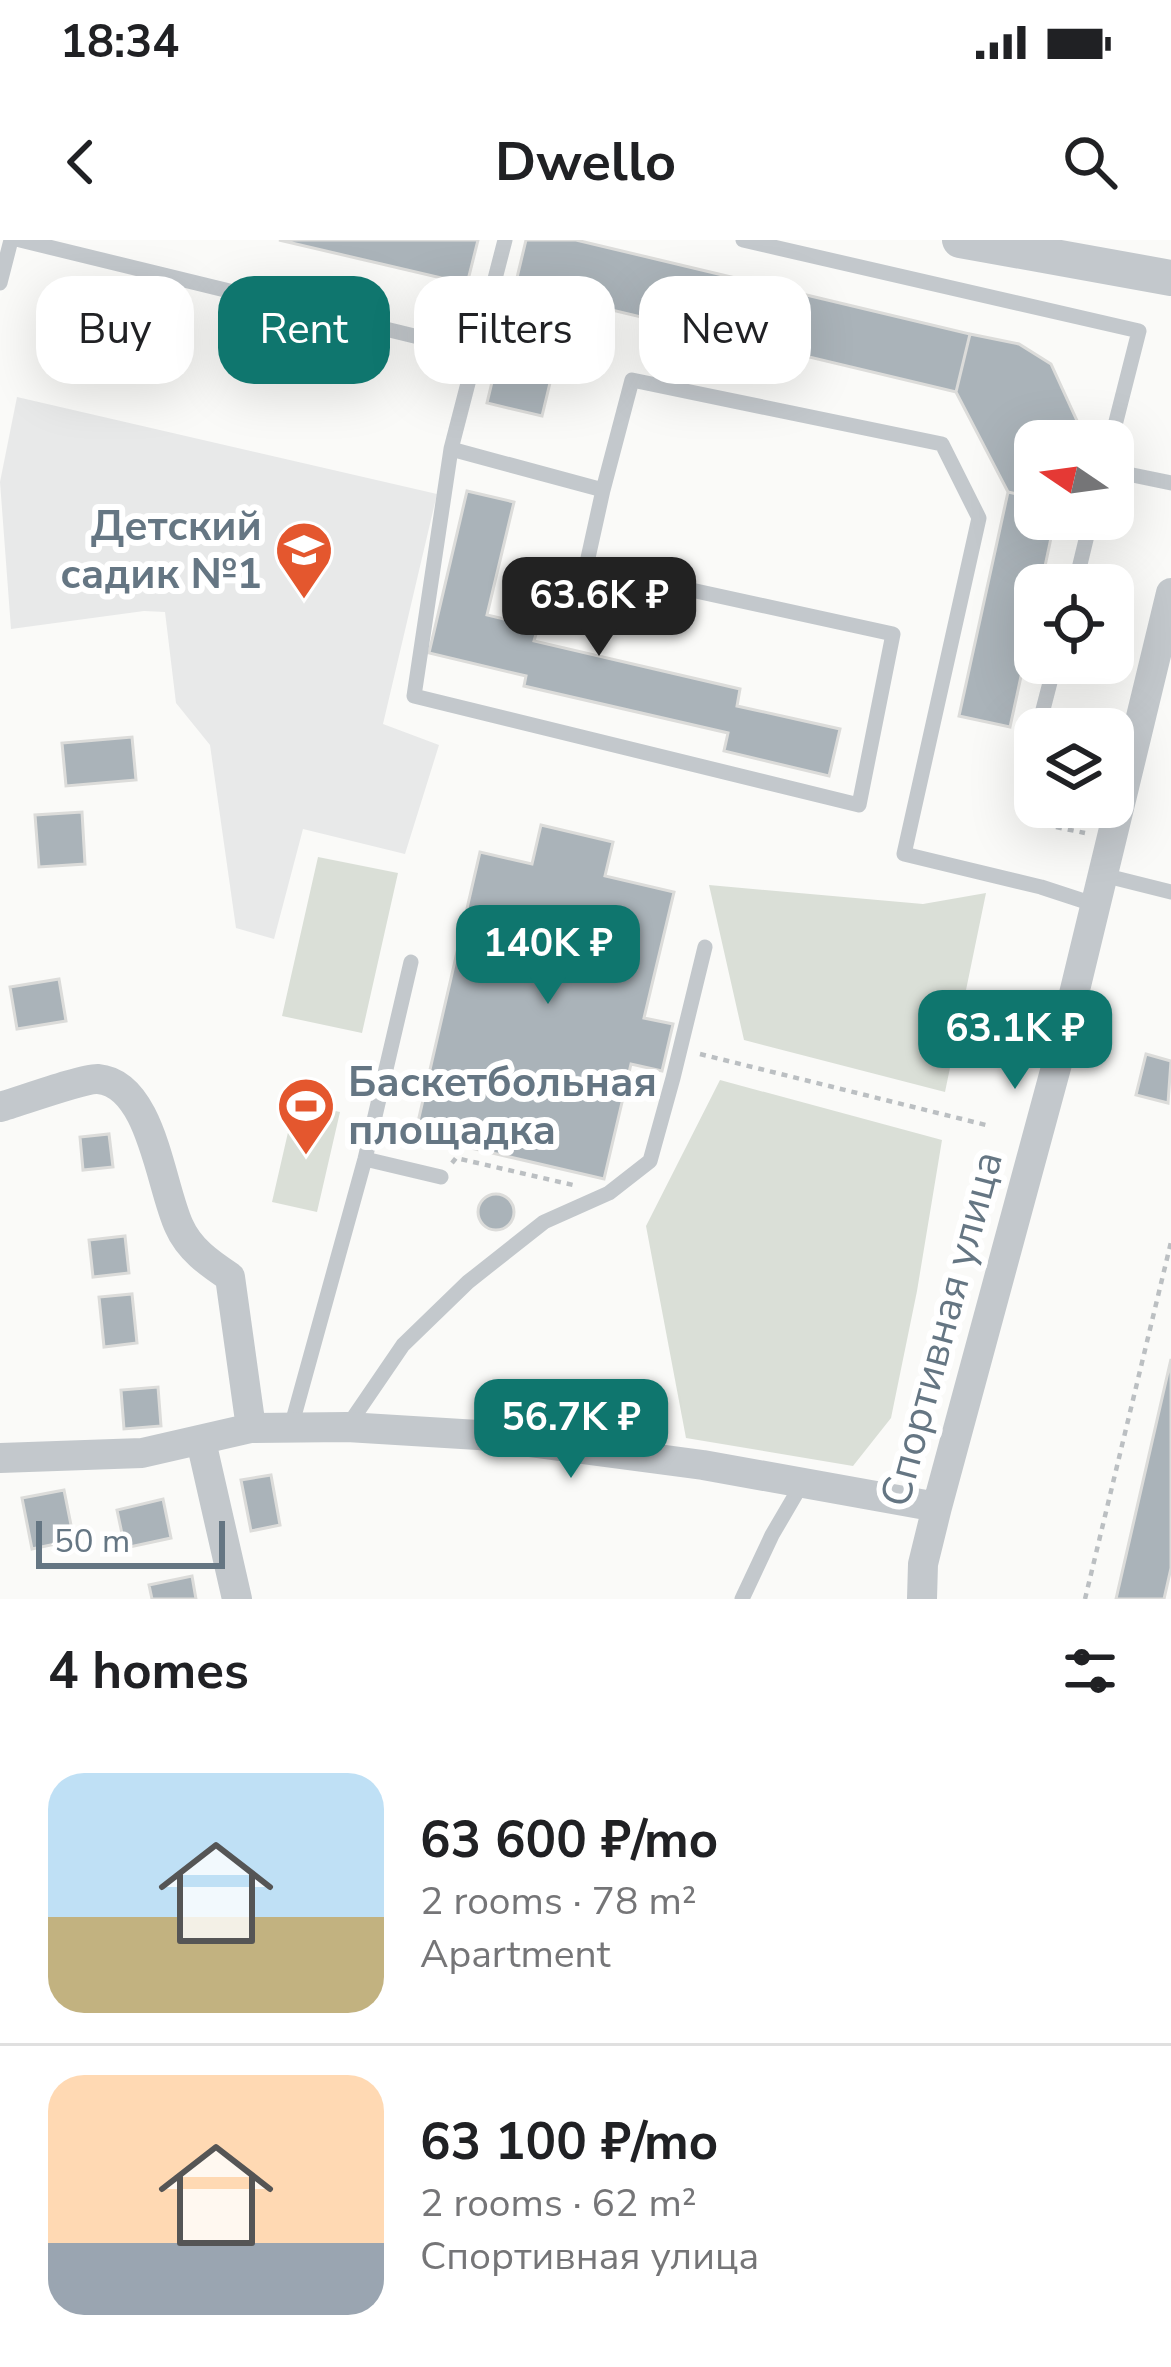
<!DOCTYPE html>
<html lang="en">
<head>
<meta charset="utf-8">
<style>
	:root { --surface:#fff; --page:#f2f2f2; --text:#202124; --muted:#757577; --line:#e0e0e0; --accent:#0f766e }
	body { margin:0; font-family:"Nunito Sans",sans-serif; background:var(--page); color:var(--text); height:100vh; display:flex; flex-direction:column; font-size:45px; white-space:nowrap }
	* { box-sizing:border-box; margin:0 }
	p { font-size:39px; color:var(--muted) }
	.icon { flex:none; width:66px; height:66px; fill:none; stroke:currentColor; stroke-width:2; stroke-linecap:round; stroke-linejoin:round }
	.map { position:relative; height:1359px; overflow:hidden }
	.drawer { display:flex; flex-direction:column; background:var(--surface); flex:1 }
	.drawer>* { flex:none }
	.top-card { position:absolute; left:36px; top:36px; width:1101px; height:108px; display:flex; gap:24px }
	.needle { width:78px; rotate:283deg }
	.buttons { position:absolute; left:1014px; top:180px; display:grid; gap:24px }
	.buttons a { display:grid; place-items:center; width:120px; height:120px; border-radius:24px; background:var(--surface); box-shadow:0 12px 48px #0002; font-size:60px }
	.scale { position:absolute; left:36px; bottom:30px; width:189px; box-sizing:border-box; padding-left:12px; border:6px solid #657683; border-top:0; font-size:33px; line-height:42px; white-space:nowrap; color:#657683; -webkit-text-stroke:9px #fff; paint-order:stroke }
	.price { position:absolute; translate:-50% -102px; padding:0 27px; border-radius:24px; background:var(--accent); color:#fff; font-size:39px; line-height:78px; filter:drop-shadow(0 3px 6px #0008) }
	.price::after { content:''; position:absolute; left:50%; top:72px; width:36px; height:27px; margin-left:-18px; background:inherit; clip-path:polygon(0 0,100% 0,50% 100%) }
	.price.on { background:#222; color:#fff }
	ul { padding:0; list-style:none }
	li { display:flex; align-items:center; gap:36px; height:300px; padding:0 48px }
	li+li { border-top:3px solid var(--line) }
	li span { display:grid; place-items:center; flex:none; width:336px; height:240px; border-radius:36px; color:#555 }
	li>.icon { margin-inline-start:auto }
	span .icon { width:144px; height:144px; fill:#fffc; stroke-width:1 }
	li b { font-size:51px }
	h2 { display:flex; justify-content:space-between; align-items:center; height:144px; padding:0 48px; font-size:51px }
	.chip { padding:0 42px; border-radius:36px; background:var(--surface); box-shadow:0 12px 48px #0002; font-size:42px; line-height:108px }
	.chip.on { background:var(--accent); color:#fff }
	.status { display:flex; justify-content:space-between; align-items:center; height:84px; padding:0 60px; background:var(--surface); direction:ltr }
	.status svg { height:33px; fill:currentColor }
	header { display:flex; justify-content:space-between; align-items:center; height:156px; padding:0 48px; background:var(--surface); font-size:54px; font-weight:700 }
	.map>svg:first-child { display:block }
</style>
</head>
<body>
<div class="status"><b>18:34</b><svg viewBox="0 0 49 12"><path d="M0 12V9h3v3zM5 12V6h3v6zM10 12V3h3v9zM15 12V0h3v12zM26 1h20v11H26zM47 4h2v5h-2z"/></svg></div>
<header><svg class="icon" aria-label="back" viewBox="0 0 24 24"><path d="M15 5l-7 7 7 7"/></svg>Dwello<svg class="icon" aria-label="search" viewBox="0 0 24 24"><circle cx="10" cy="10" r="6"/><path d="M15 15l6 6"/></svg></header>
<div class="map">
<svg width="1171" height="1359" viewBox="0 0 1171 1359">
	<rect width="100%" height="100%" fill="#fafaf8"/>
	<path fill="#e8e9e9" d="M 17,157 L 437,254 L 383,484 L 439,505 L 405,614 L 303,589 L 274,699 L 236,688 L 210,505 L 176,463 L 165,372 L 144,371 L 11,389 L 0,242 Z"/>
	<path fill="#dadfd7" d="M 318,617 L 398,633 L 362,793 L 282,776 Z
		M 709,645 L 923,664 L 986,653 L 945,852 L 744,800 Z
		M 720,840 L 942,900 L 917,1051 L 891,1178 L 853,1226 L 686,1198 L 646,986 Z
		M 295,862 L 340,872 L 317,972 L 272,962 Z"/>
	<path fill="#aab3b9" stroke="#dcdcda" stroke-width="3" d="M 279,0 L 478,0 L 467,44 Z
		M 526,0 L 576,0 L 970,94 L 956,152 L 570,60 L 542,176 L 487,163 Z
		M 970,94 L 1019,104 L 1051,124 L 1078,183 L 1081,201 L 1035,201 L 1035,258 L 1008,252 L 956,152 Z
		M 467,251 L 514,262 L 487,375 L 538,387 L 534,401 L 740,449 L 737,466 L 840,489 L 829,536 L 724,511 L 728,493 L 524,446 L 526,436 L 429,413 Z
		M 1008,252 L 1035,258 L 1035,279 L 1055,279 L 1041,345 L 1035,345 L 1035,372 L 1010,487 L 959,476 Z
		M 132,497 L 136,540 L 66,546 L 62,503 Z
		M 82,572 L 85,624 L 39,627 L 35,575 Z
		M 541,585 L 613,602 L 605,636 L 674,652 L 644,778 L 673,784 L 662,831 L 631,824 L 604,939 L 415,895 L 480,612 L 532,624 Z
		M 59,739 L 66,781 L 17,789 L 10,747 Z
		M 1146,814 L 1171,821 L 1168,863 L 1136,855 Z
		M 109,894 L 113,927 L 83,930 L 80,897 Z
		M478 972a18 18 0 1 1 36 0a18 18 0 1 1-36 0Z
		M 125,996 L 129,1033 L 93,1037 L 89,1000 Z
		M 132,1054 L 137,1103 L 104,1107 L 99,1057 Z
		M 1171,1119 L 1171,1328 L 1164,1359 L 1116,1359 Z
		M 158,1147 L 161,1186 L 124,1189 L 121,1150 Z
		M 271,1235 L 280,1285 L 251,1291 L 241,1240 Z
		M 64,1250 L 74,1300 L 32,1309 L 22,1258 Z
		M 163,1259 L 171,1298 L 125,1308 L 117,1270 Z
		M 192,1336 L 196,1359 L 152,1359 L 149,1345 Z"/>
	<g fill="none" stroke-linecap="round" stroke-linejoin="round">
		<path stroke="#bbbfc2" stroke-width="4.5" stroke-dasharray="6 6" stroke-linecap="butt" d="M 1056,587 L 1085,593
			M 700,814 L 986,885
			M 452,923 L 456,918 L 573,945
			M 1085,1359 L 1171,1002"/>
		<path stroke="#c3c8cc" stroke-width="15" d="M 20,0 L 476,111
			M 505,0 L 451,209 L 414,456 L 859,565 L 893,394 L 586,327 L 603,250
			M 743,0 L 1139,91 L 1111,201
			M 0,43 L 11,0
			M 451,209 L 603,250 L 632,140 L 942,204 L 979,278 L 904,614 L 1041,647 L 1096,665
			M 1113,231 L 1171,243
			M 1075,345 L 1091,279
			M 1038,489 L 1055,423
			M 1034,506 L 1035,502
			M 1103,635 L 1171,652
			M 365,919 L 441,937
			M 291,1187 L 365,919 L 411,722
			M 347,1187 L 403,1105 L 468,1042 L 544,982 L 609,953 L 650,921 L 673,838 L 705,707
			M 742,1359 L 772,1295 L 803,1242"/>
		<path stroke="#c3c8cc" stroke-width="30" d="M 0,867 C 18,862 84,838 98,839 C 152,844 160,945 179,986 C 189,1009 209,1023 230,1037 L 251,1188
			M 201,1201 L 237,1359
			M 0,1218 L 142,1213 L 251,1188 L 347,1187 L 478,1195 L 703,1225 L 937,1267
			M 922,1359 L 923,1324 L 937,1267 L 1058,820 L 1171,353"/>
		<path stroke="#c3c8cc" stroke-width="36" d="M 960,0 L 1171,38"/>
	</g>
	<defs>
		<g id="school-pin" transform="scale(3)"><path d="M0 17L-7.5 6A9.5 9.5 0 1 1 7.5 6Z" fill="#e4572e" stroke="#fff"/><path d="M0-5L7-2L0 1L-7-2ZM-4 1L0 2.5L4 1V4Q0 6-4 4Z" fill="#fff"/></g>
		<g id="stadium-pin" transform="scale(3)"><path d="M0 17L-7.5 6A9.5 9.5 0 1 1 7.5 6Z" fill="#e4572e" stroke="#fff"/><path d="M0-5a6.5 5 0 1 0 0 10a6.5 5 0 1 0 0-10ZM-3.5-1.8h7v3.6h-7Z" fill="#fff"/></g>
	</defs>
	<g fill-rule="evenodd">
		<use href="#school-pin" x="304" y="310"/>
		<use href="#stadium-pin" x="306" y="866"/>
	</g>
	<g text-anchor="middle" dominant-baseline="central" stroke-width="12" stroke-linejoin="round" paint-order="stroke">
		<g font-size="42" font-weight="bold" fill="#657683" stroke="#fff" text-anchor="end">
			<text x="262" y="286">Детский<tspan x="262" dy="48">садик №1</tspan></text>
			<text x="348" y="842" text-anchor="start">Баскетбольная<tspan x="348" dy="48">площадка</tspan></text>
		</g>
		<g font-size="42" fill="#657683" stroke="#fff">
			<text transform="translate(942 1089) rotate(-75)">Спортивная улица</text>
		</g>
	</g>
</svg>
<div class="buttons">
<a><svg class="needle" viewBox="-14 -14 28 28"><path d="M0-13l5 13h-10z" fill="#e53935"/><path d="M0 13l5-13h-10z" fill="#757577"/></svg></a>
<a><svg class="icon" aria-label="locate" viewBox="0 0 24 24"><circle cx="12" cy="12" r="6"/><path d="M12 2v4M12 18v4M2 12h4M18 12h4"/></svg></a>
<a><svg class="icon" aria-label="layers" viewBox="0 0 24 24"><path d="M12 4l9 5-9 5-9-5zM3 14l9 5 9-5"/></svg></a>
</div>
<div class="scale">50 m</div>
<b class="price on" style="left:599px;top:419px">63.6K ₽</b>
<b class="price" style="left:548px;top:767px">140K ₽</b>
<b class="price" style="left:1015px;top:852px">63.1K ₽</b>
<b class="price" style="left:571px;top:1241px">56.7K ₽</b>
<div class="top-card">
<a class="chip">Buy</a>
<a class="chip on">Rent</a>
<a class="chip">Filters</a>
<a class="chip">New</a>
</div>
</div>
<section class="drawer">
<h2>4 homes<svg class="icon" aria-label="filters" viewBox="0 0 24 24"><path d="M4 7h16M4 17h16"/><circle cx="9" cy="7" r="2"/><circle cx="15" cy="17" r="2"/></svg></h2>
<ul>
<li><span style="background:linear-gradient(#bfe0f5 60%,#c2b280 0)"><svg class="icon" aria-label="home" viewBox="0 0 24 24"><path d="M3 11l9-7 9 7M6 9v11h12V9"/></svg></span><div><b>63 600 ₽/mo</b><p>2 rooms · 78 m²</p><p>Apartment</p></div></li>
<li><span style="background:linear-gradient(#ffd9b3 70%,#9aa5b1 0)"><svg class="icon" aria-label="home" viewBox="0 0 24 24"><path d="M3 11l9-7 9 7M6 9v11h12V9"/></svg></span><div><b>63 100 ₽/mo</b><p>2 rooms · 62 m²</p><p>Спортивная улица</p></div></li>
</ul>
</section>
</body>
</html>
